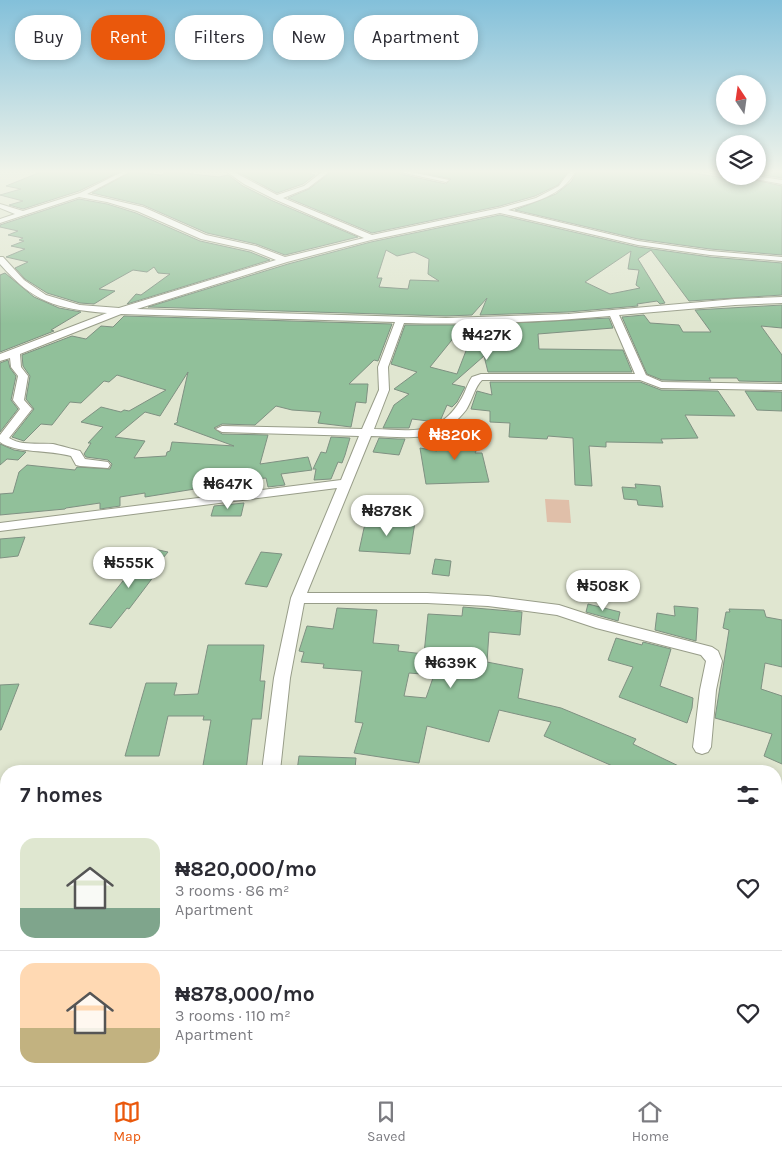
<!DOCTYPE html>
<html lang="en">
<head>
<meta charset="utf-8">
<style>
	:root { --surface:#fff; --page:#f7f7f7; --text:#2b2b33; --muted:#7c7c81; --line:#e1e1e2; --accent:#ea580c }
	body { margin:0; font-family:Karla,sans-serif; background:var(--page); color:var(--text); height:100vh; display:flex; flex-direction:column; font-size:19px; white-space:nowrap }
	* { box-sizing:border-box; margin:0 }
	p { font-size:16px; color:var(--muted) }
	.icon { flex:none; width:28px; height:28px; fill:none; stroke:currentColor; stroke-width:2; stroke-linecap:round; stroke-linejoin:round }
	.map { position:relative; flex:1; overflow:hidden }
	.details { position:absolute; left:0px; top:765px; width:782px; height:321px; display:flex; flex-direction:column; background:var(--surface); border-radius:20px 20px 0 0; box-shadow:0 2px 8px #0003 }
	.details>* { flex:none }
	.guide { position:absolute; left:15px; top:15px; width:500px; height:45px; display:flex; gap:10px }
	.needle { width:32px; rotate:347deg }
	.tools { position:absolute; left:716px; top:75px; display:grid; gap:10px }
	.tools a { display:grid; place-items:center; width:50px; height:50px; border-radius:50%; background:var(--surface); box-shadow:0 2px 8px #0003; font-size:25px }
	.price { position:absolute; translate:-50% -42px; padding:0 11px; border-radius:18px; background:#fff; color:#222; font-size:16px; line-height:32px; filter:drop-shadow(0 1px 2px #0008) }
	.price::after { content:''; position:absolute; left:50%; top:30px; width:15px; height:11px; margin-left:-8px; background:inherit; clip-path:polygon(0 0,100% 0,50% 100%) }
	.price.current { background:var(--accent); color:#fff }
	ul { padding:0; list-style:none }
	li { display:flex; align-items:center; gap:15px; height:125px; padding:0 20px }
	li+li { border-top:1px solid var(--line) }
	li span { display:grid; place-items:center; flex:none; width:140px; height:100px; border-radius:15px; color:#555 }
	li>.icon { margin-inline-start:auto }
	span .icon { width:60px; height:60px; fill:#fffc; stroke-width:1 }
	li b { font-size:21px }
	h2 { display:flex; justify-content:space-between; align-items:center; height:60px; padding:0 20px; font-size:21px }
	.chip { padding:0 18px; border-radius:20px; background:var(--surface); box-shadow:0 2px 8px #0003; font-size:18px; line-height:45px }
	.chip.current { background:var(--accent); color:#fff }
	.dock { display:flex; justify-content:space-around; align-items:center; height:70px; border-top:1px solid var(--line); background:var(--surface); font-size:14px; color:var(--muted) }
	.dock a { display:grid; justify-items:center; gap:2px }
	.dock .current { color:var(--accent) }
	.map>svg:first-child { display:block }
</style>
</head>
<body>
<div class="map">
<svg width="782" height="1086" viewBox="0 0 782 1086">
	<rect width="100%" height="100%" fill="#e0e6d0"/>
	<path fill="#e0bfa9" d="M 545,499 L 569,500 L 571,523 L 547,522 Z"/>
	<path fill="#91c09a" stroke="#7f9182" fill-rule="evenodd" d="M 41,172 L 119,172 L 79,191 L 23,209 L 9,205 L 23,201 L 0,195 L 21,189 L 6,186 Z
		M 131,172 L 161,175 L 167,172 L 174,172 L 219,177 L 228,175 L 243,186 L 273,201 L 358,237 L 285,255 L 256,244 L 207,233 L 143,205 L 92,193 Z
		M 238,172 L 304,172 L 315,175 L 303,184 L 277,193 Z
		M 331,172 L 398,172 L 400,174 L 446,184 L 451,179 L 418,172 L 567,172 L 558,185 L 535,196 L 500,206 L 372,233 L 288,198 L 309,189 Z
		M 577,172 L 686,172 L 725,178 L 736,176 L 782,186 L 782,255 L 710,249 L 638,239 L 515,210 L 556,194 L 571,182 Z
		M 758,172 L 782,172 L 782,178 L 758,174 Z
		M 79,199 L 107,204 L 136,213 L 200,241 L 250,252 L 270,260 L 127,304 L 136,294 L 141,295 L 170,274 L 158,273 L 154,267 L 147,272 L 133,270 L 99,289 L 115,291 L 94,304 L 80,303 L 47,293 L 25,279 L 15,268 L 28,262 L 6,257 L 25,249 L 11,246 L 24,241 L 19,240 L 23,238 L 8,235 L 18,231 L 0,227 L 0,225 Z
		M 500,215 L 638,247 L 710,257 L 782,263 L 782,295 L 689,301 L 651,250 L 638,259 L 665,303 L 660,304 L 657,301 L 637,304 L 638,306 L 568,312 L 480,315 L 487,298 L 472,315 L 446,316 L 148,307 L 288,264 L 371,242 ZM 386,250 L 397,256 L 414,252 L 429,259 L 428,274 L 439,281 L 410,280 L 408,289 L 379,287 L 382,278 L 377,278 ZM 631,251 L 628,269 L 639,270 L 636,285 L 640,288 L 610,294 L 585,282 Z
		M 5,273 L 34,297 L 59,308 L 81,312 L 51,330 L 54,331 L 0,352 L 0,275 Z
		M 782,305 L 782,328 L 761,326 L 782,355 L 782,382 L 739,381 L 737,378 L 709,378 L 711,381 L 662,380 L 647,374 L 622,317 L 644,315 L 650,323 L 679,325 L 683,332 L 711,332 L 695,310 Z
		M 124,316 L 392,324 L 378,361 L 374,360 L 349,384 L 368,384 L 366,403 L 356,402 L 351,427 L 318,423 L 321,412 L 292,410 L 276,406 L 255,425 L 222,424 L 214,428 L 222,434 L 268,435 L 260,464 L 308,457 L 312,470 L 281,474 L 285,485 L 268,487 L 266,478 L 257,479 L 145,497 L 145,493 L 120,497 L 120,506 L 100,509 L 100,503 L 66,508 L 65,509 L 0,515 L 0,494 L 13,493 L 19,472 L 27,465 L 75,470 L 77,467 L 110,469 L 112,464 L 108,460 L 86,457 L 84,454 L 91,443 L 88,443 L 103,427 L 81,422 L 101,407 L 121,412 L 124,410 L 129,411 L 166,390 L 117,375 L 109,382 L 104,381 L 81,403 L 70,402 L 52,425 L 41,424 L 24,441 L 12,437 L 34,409 L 26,399 L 30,376 L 23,366 L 22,355 L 72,336 L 86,339 L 101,326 L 113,327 ZM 188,372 L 177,421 L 178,422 L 174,424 L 234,446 L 172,442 L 170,451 L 167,452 L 166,456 L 134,458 L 145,441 L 115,437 L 145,412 L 160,416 Z
		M 609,318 L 613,328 L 538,334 L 539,349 L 623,350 L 632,372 L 488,372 L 484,356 L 452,384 L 465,387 L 457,402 L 452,407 L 447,405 L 441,419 L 436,422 L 412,419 L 409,428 L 383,428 L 394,405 L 409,394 L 394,389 L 417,372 L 391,364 L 405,325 L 464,325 L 430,367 L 457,374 L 476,325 Z
		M 8,360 L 10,368 L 16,376 L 11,400 L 18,409 L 0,432 L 0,363 Z
		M 490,382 L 640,382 L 661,390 L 718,391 L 735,416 L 685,415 L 698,438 L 661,439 L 663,443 L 606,442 L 606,447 L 589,446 L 592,486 L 575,485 L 573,438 L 548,436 L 547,439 L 509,437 L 510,423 L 490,422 L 490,411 L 471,409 L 477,391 L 492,395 Z
		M 745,391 L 782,392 L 782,411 L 757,410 Z
		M 449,432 L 483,438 L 475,453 L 482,453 L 489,482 L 426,484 L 420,448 L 437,451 Z
		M 331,437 L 350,438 L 345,455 L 342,463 L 338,462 L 331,479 L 314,480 L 316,469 L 313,469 L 321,452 L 326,453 Z
		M 379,438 L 398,439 L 405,439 L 399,455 L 373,452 Z
		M 0,444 L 14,450 L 26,452 L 18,460 L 7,459 L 0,465 Z
		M 635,484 L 660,486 L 663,507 L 638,505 L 637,500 L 624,499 L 622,487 L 636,488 Z
		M 244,503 L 241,516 L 211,516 L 214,506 Z
		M 366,519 L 415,522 L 410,554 L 359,551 Z
		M 25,537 L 18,556 L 0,558 L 0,539 Z
		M 149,548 L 168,552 L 149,575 L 154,576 L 129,609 L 127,608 L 111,628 L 89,624 Z
		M 261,552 L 282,554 L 267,587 L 245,584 Z
		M 435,559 L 451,561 L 449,576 L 432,574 Z
		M 588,604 L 620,612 L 618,621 L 586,612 Z
		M 674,606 L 698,608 L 696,641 L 655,630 L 657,613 L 675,616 Z
		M 463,607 L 522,612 L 520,635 L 489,632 L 487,662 L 523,669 L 518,698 L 561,708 L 636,739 L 633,744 L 689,771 L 624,771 L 544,736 L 551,722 L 499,710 L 489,742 L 427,726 L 419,763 L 354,753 L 363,723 L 355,722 L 362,671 L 323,668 L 324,664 L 301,662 L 304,652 L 299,651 L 307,626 L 333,629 L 337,608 L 377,610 L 373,643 L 399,645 L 398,651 L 424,654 L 428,614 L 462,616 ZM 409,673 L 434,675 L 426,698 L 404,696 Z
		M 729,609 L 764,610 L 766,617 L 782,620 L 782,667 L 765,663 L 761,689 L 782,696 L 782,764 L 764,756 L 772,734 L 715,718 L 729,630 L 723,628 L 726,612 L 730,612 Z
		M 616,638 L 642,645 L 643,642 L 671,649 L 660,686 L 693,698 L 692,708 L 687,723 L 619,697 L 633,667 L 608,660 Z
		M 208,645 L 264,645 L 260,681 L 265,681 L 261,719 L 252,719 L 246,771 L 202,771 L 211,720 L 203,720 L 204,716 L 168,716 L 159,756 L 125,756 L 146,683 L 177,683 L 174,695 L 198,694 Z
		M 19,684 L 1,730 L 0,730 L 0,685 Z
		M 299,756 L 356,758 L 355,769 L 297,771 Z"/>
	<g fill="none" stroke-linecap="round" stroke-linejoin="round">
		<g stroke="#989d89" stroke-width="2">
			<path id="minor" d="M 122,172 L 129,172 L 87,194 L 143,207 L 206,235 L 256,246 L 285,257 L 364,238 L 274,199 L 244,184 L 227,172 L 234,172 L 277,195 L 304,186 L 322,172 L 329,172 L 308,188 L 283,198 L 372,235 L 500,208 L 536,198 L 559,186 L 569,172 L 575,172 C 562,196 534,202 508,210 L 638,241 L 710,251 L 782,257 L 782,261 L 710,255 L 638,245 L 500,213 L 371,240 L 287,262 L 137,309 L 446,318 L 568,314 L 735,299 L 782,297 L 782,303 L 735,305 L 619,315 L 646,375 L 662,382 L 782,384 L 782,390 L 661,388 L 640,380 L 482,380 C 475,386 472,401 466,410 C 440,444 408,437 371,436 L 307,593 L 427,593 L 488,596 L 559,605 L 599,618 L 712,647 L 718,651 L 722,661 L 716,690 L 711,747 L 708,752 L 702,754 L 696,752 L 693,747 L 700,690 L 706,661 L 701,655 L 596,628 L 557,615 L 488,606 L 427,603 L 304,603 L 290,678 L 280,771 L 262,771 L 274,678 L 291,598 L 337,488 L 0,531 L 0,523 L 341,480 L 359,436 L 222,432 L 216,429 L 222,426 L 362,429 L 379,390 L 378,367 L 395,322 L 121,314 L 20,354 L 21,367 L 28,376 L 24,400 L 32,409 L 9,438 C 22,446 39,443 53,444 C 62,446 71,449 80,451 L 85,459 L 108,462 L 110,465 L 108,468 L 80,466 L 76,465 L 71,456 C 51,450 14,453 0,442 L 0,435 L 20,409 L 13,400 L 18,376 L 11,367 L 10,358 L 0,361 L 0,354 L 107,313 C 56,309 33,302 0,264 L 0,257 L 3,257 L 24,280 L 46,295 L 80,305 L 119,308 L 276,260 L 251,250 L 201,239 L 137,211 L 107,202 L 79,197 L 0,223 L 0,219 L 15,214 L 0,208 L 0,204 L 23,211 L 80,193 ZM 610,316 L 635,374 L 481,374 L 472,377 C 467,384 465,394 460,401 C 438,437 410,430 374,429 L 389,390 L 388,367 L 404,323 C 473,325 542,322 610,316 Z
				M 400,172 L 411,172 L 449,180 L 446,182 Z
				M 707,172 L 725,172 L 725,176 Z
				M 738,176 L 756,176 L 782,180 L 782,184 Z
				M 230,1080 L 254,1080 L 253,1086 L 229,1086 Z
				M 397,1080 L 424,1080 L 422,1086 L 395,1086 Z
				M 560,1080 L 588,1080 L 590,1086 L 562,1086 Z"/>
		</g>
		<use href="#minor" fill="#fff" fill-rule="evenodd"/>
	</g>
	<linearGradient id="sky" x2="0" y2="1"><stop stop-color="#83c0da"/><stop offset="0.53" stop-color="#f1f4ea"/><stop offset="1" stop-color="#f1f4ea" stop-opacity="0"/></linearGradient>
	<rect width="782" height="324" fill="url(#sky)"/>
</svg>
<div class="tools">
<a><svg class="needle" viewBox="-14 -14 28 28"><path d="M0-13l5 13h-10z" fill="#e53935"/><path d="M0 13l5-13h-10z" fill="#7c7c81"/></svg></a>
<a><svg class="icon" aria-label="layers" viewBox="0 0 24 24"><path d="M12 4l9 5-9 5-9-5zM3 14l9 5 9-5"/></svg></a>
</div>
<b class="price" style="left:487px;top:361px">₦427K</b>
<b class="price current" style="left:455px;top:461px">₦820K</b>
<b class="price" style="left:228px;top:510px">₦647K</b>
<b class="price" style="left:387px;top:537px">₦878K</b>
<b class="price" style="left:129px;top:589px">₦555K</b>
<b class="price" style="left:603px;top:612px">₦508K</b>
<b class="price" style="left:451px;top:689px">₦639K</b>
<div class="guide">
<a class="chip">Buy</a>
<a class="chip current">Rent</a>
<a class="chip">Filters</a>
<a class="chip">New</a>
<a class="chip">Apartment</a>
</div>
<section class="details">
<h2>7 homes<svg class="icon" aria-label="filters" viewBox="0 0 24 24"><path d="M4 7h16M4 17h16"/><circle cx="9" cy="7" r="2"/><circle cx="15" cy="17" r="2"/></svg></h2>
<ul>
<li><span style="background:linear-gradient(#dfe7d0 70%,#7fa58c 0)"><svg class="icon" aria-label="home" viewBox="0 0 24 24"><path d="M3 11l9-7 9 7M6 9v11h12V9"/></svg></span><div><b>₦820,000/mo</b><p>3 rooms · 86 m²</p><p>Apartment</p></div><svg class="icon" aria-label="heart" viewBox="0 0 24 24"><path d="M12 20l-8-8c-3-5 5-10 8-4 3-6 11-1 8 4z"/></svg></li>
<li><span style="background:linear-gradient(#ffd9b3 65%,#c2b280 0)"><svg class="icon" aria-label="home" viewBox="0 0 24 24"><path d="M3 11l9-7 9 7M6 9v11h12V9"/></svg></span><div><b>₦878,000/mo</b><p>3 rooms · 110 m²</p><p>Apartment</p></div><svg class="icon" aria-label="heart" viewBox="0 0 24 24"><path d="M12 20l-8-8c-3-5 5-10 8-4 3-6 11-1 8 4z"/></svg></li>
</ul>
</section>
</div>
<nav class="dock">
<a class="current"><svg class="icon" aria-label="map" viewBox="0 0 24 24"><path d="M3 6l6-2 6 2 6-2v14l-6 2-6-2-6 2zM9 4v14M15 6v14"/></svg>Map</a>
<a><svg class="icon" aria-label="saved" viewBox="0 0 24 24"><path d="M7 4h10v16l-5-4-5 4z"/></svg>Saved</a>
<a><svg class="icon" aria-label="home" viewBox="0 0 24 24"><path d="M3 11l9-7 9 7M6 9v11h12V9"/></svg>Home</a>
</nav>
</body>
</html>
